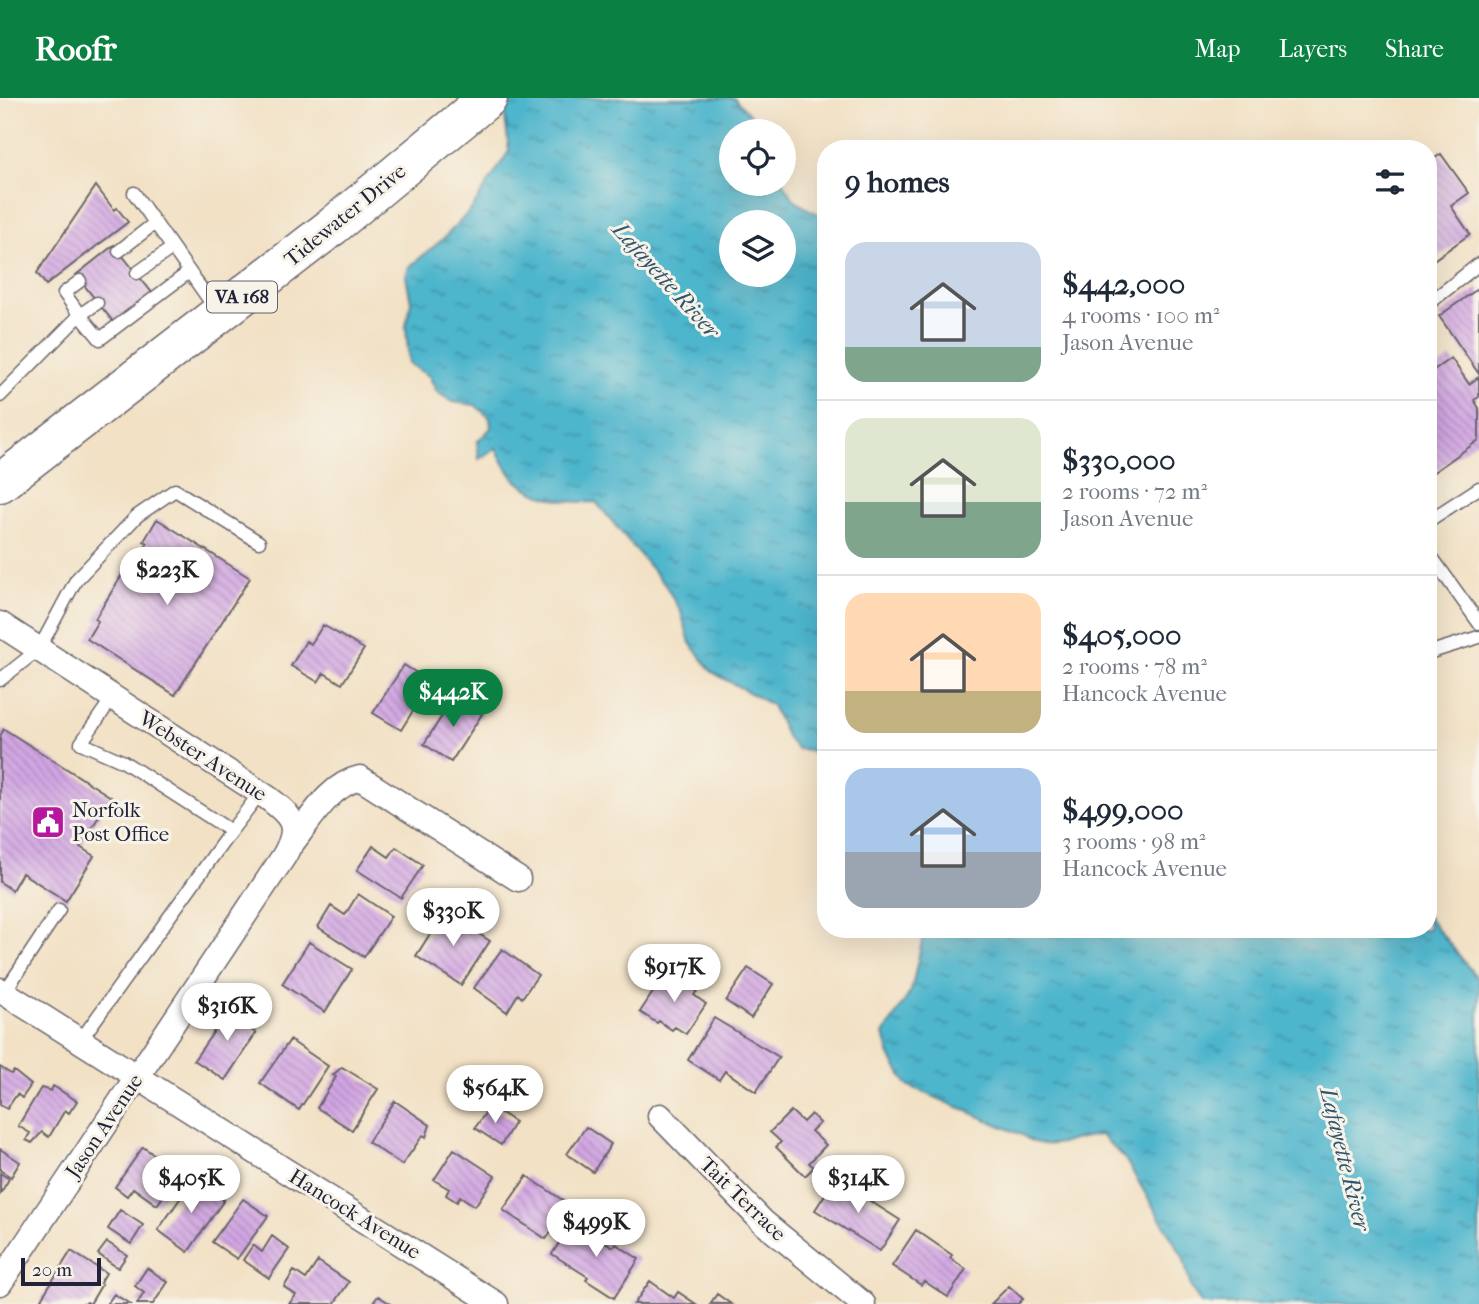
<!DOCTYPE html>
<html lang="en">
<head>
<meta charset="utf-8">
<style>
	:root { --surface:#fff; --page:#f2f2f3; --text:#1f2937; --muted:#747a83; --line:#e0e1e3; --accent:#0b8043 }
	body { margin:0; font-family:"IM FELL French Canon",serif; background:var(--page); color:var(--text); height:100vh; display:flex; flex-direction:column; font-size:26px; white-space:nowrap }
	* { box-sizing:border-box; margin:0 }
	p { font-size:23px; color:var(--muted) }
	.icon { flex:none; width:38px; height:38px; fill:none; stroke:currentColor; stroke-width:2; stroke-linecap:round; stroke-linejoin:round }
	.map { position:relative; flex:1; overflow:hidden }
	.details { position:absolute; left:817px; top:42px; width:620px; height:798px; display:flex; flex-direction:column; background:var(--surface); border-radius:28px; box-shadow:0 7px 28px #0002 }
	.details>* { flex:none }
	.buttons { position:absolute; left:719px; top:21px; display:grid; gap:14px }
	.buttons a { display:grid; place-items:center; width:77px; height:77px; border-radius:50%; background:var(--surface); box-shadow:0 7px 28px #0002; font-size:35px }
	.scale { position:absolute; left:21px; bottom:18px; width:80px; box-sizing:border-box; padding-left:7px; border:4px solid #22223b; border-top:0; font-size:19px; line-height:24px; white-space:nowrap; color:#22223b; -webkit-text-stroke:5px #f7f3e8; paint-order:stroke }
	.price { position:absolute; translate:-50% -60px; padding:0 16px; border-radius:24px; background:#fff; color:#222; font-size:23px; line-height:46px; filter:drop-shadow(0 2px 4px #0008) }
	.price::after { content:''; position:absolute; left:50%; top:42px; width:21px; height:16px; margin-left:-10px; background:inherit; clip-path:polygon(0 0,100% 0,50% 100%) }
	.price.selected { background:var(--accent); color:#fff }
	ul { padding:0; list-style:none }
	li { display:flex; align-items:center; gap:21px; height:175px; padding:0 28px }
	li+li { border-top:2px solid var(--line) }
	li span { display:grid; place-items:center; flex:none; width:196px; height:140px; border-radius:21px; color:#555 }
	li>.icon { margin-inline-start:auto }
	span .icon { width:84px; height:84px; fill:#fffc; stroke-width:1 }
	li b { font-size:30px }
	h2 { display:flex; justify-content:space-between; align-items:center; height:84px; padding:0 28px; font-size:30px }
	header { display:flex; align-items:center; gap:42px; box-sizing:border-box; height:98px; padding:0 35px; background:var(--accent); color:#fff }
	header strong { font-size:33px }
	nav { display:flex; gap:38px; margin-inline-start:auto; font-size:24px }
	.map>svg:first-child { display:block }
</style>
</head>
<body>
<header>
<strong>Roofr</strong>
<nav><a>Map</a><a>Layers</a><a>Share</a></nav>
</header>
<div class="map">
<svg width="1479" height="1206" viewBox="0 0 1479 1206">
	<defs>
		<pattern id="water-ripples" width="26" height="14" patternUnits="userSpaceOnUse" patternTransform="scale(1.75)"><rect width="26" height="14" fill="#4db5cc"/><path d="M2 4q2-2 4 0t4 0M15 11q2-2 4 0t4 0" fill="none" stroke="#4093a7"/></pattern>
		<pattern id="building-back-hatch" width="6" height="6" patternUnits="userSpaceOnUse" patternTransform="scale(1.75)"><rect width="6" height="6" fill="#d2a6e3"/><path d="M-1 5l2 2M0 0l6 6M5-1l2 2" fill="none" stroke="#aa87b9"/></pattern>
	</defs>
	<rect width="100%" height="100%" fill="#f7f3e8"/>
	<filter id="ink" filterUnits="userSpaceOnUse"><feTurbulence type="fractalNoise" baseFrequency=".0143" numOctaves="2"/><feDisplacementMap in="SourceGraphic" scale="14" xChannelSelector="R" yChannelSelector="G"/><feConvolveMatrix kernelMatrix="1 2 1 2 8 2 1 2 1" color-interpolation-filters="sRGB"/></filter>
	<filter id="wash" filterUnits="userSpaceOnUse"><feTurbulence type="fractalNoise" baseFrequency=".00686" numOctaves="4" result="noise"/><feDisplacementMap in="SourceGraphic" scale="28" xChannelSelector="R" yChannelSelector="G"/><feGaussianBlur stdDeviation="1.57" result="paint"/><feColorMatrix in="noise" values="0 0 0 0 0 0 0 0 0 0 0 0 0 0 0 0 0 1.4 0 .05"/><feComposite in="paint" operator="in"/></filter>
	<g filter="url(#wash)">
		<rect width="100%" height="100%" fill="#f2e1c5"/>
		<path fill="url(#water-ripples)" stroke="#386c84" stroke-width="2" fill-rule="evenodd" d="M 503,0 L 734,0 L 765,33 L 732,33 L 732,86 L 784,84 C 790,103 808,113 826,118 L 826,672 L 810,652 L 797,651 L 787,640 L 772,607 L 712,574 L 690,545 L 681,514 L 666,488 L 596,404 C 567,405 534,401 513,379 C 506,371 501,359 496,350 L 479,361 L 477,344 L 491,330 L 490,320 L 475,307 L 453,304 L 437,294 L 429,278 L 409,266 L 406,228 L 411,204 L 406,178 L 409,169 L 443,141 L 471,112 L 509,53 ZM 732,124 L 784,124 L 784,177 L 732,177 Z
			M 1428,819 L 1479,882 L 1479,1206 L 1201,1206 L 1191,1189 L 1183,1159 L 1125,1061 L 1101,1037 C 1070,1038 1049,1058 1022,1037 L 907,987 L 890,958 L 884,936 L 911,893 L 923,839 L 921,831 L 1428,831 Z"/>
		<g id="blocks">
			<path fill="url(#building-back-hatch)" d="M 1441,56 L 1469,95 L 1451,108 L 1470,136 L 1428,166 L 1428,65 Z
				M 96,88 L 114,112 L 117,110 L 128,124 L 46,187 L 37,175 Z
				M 114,147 L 153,196 L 115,226 L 76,177 Z
				M 1479,190 L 1479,276 L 1439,218 Z
				M 1451,260 L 1469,286 L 1479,279 L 1479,299 L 1474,302 L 1479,310 L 1479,342 L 1428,378 L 1428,276 Z
				M 157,421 L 250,480 L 175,597 L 87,541 L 98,523 L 95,521 L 128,467 L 132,470 L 148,445 L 144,443 Z
				M 323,527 L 364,551 L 342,586 L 324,575 L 318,584 L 291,568 L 306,543 L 311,546 Z
				M 404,567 L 431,584 L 401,632 L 373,615 Z
				M 455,598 L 482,616 L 451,664 L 424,646 Z
				M 4,631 L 111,699 L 80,749 L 94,758 L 66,803 L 22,775 L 12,792 L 0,784 L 0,638 Z
				M 373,748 L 389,759 L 396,749 L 423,767 L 401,800 L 357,772 Z
				M 358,796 L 391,818 L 364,859 L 318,829 L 331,808 L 345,817 Z
				M 444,814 L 490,843 L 461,887 L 416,858 Z
				M 309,844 L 352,871 L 325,914 L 282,886 Z
				M 502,851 L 538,877 L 522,900 L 518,896 L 507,914 L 474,890 Z
				M 748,870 L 773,886 L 751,920 L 726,903 Z
				M 667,873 L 697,893 L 694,897 L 706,906 L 686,936 L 675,929 L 672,932 L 659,923 L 657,925 L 640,914 Z
				M 233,906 L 251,921 L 246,929 L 256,935 L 225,982 L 194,962 Z
				M 714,920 L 779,959 L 756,994 L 725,973 L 719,982 L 688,962 Z
				M 290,942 L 328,968 L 299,1012 L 260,985 Z
				M 0,969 L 11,976 L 14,973 L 31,987 L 22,1000 L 17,996 L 7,1011 L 0,1007 Z
				M 342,969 L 378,991 L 352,1032 L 317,1010 L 336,979 L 333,977 Z
				M 53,988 L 77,1003 L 69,1015 L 65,1012 L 49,1039 L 42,1034 L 32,1045 L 26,1042 L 30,1035 L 18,1028 L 41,990 L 51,993 Z
				M 395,1003 L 430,1027 L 426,1039 L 423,1037 L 402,1067 L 368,1044 Z
				M 490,1008 L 515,1024 L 501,1047 L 475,1030 Z
				M 791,1013 L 803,1024 L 811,1016 L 820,1025 L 811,1033 L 826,1047 L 809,1065 L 814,1069 L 805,1078 L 776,1049 L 781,1044 L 770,1034 Z
				M 586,1029 L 611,1046 L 593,1074 L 567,1056 Z
				M 143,1049 L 180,1075 L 157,1107 L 133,1090 L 127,1098 L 115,1089 Z
				M 0,1051 L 20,1064 L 11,1079 L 0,1072 Z
				M 454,1051 L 495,1078 L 475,1108 L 460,1098 L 457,1104 L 446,1097 L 449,1091 L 434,1082 Z
				M 0,1075 L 9,1081 L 0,1096 Z
				M 527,1078 L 570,1107 L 546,1141 L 503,1112 Z
				M 194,1081 L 224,1102 L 188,1154 L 158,1132 Z
				M 835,1081 L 900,1122 L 880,1153 L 815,1112 Z
				M 243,1101 L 268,1118 L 237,1161 L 212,1144 Z
				M 120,1112 L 143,1127 L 131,1146 L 108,1131 Z
				M 573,1123 L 583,1129 L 585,1126 L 592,1130 L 590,1134 L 613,1149 L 616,1146 L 639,1161 L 614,1200 L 586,1182 L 588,1179 L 552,1156 Z
				M 916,1132 L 952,1157 L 950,1160 L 966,1171 L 948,1199 L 924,1183 L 921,1187 L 892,1168 Z
				M 272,1138 L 289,1151 L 269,1180 L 243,1162 L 253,1147 L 262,1154 Z
				M 107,1144 L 127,1157 L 118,1170 L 98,1156 Z
				M 71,1153 L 106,1175 L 100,1185 L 102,1186 L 90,1206 L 87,1204 L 85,1206 L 48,1206 L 41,1201 Z
				M 318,1163 L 349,1184 L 334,1206 L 289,1206 L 296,1197 L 284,1189 L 294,1173 L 306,1181 Z
				M 147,1170 L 168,1184 L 153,1206 L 137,1206 L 144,1195 L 135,1188 Z
				M 650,1183 L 674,1200 L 678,1194 L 696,1206 L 634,1206 Z
				M 1009,1188 L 1023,1201 L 1018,1206 L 991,1206 Z
				M 114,1196 L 130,1206 L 107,1206 Z
				M 717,1196 L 731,1206 L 710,1206 Z
				M 378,1198 L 391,1206 L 372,1206 Z"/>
		</g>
	</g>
	<g filter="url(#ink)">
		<use href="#blocks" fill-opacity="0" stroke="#6b656b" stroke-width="2"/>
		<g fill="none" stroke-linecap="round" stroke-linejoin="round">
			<g stroke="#6b656b" stroke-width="15">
				<path id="lane" d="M 134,95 L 217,213
					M 119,153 L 155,125
					M 137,175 L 172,150
					M 97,205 L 80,217 L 100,241 L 189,174
					M 1428,206 L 1479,166
					M 0,298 L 80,217 L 64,195 L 80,183
					M 1428,423 L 1479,390
					M 1428,454 L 1479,525
					M 1428,555 L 1479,539
					M 0,582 L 39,551 L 76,482 L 137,418 L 175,392 L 259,444
					M 231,733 L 260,695
					M 4,895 L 59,812
					M 80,943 L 231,733 L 124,664 L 81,645 L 113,599"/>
			</g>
			<g stroke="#6b656b" stroke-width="27">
				<path id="street" d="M 0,526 L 268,700 C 293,719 301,728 284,758 L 0,1185
					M 292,745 C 311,721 329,687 360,680 L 518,781
					M 0,892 L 496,1206
					M 660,1018 L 763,1124 L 863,1206"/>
			</g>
			<g stroke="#6b656b" stroke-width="41">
				<path id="highway" d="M 0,385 L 333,128 L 488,0"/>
			</g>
			<use href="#lane" stroke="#fff" stroke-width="12"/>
			<use href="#street" stroke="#fff" stroke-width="24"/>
			<use href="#highway" stroke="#fff" stroke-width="38"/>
		</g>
	</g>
	<defs>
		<g id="civic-square" transform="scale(1.75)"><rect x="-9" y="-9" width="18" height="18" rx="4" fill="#b5179e" stroke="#f7f3e8"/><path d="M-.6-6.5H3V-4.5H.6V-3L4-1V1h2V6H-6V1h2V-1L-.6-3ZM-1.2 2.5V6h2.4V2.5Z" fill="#fff"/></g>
	</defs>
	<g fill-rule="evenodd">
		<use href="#civic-square" x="48" y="724"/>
	</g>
	<g text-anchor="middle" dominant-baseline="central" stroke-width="6" stroke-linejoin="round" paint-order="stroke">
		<rect fill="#f7f3e8" stroke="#62616f" stroke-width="2" x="207" y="183.5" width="70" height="31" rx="5"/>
		<g font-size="19" font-weight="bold" fill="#22223b">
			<text x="242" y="199">VA 168</text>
		</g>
		<g font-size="21" fill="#22223b" stroke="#f7f3e8">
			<text transform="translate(345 117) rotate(-39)">Tidewater Drive</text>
			<text transform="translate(203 658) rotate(33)">Webster Avenue</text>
			<text transform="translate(104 1028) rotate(-56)">Jason Avenue</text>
			<text transform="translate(743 1101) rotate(44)">Tait Terrace</text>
			<text transform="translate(355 1116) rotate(32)">Hancock Avenue</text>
		</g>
		<g font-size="21" fill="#22223b" stroke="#f7f3e8" text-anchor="start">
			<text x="72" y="712">Norfolk<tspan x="72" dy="24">Post Office</tspan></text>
		</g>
		<g font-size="23" font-style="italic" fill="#31556e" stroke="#f7f3e8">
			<text transform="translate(666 182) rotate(48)">Lafayette River</text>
			<text transform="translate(1345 1061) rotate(76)">Lafayette River</text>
		</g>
	</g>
</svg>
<div class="buttons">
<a><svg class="icon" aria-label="locate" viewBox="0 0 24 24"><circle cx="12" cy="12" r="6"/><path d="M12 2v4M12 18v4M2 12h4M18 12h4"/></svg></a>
<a><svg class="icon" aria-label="layers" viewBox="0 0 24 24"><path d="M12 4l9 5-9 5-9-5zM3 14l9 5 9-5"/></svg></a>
</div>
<div class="scale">20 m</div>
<b class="price" style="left:167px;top:509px">$223K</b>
<b class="price selected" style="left:453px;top:631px">$442K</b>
<b class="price" style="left:453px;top:850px">$330K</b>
<b class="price" style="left:674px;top:906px">$917K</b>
<b class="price" style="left:227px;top:945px">$316K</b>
<b class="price" style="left:495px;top:1027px">$564K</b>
<b class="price" style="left:191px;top:1117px">$405K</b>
<b class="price" style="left:858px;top:1117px">$314K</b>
<b class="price" style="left:596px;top:1161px">$499K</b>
<section class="details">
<h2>9 homes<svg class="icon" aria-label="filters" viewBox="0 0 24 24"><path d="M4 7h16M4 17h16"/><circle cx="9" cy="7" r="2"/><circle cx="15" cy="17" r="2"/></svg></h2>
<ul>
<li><span style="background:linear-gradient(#c9d6e8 75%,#7fa58c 0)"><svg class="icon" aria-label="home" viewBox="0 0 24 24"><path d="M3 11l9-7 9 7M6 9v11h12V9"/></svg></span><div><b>$442,000</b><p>4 rooms · 100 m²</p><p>Jason Avenue</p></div></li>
<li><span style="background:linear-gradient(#dfe7d0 60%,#7fa58c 0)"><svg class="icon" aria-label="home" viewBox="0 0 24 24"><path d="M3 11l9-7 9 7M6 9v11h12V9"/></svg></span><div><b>$330,000</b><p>2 rooms · 72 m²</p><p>Jason Avenue</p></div></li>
<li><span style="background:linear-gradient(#ffd9b3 70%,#c2b280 0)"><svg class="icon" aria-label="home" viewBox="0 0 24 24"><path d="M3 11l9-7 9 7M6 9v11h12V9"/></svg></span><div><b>$405,000</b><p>2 rooms · 78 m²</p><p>Hancock Avenue</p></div></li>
<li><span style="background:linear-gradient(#a9c7e8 60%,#9aa5b1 0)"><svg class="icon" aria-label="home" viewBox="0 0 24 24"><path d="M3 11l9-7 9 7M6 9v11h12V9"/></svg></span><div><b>$499,000</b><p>3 rooms · 98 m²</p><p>Hancock Avenue</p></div></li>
</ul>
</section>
</div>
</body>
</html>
